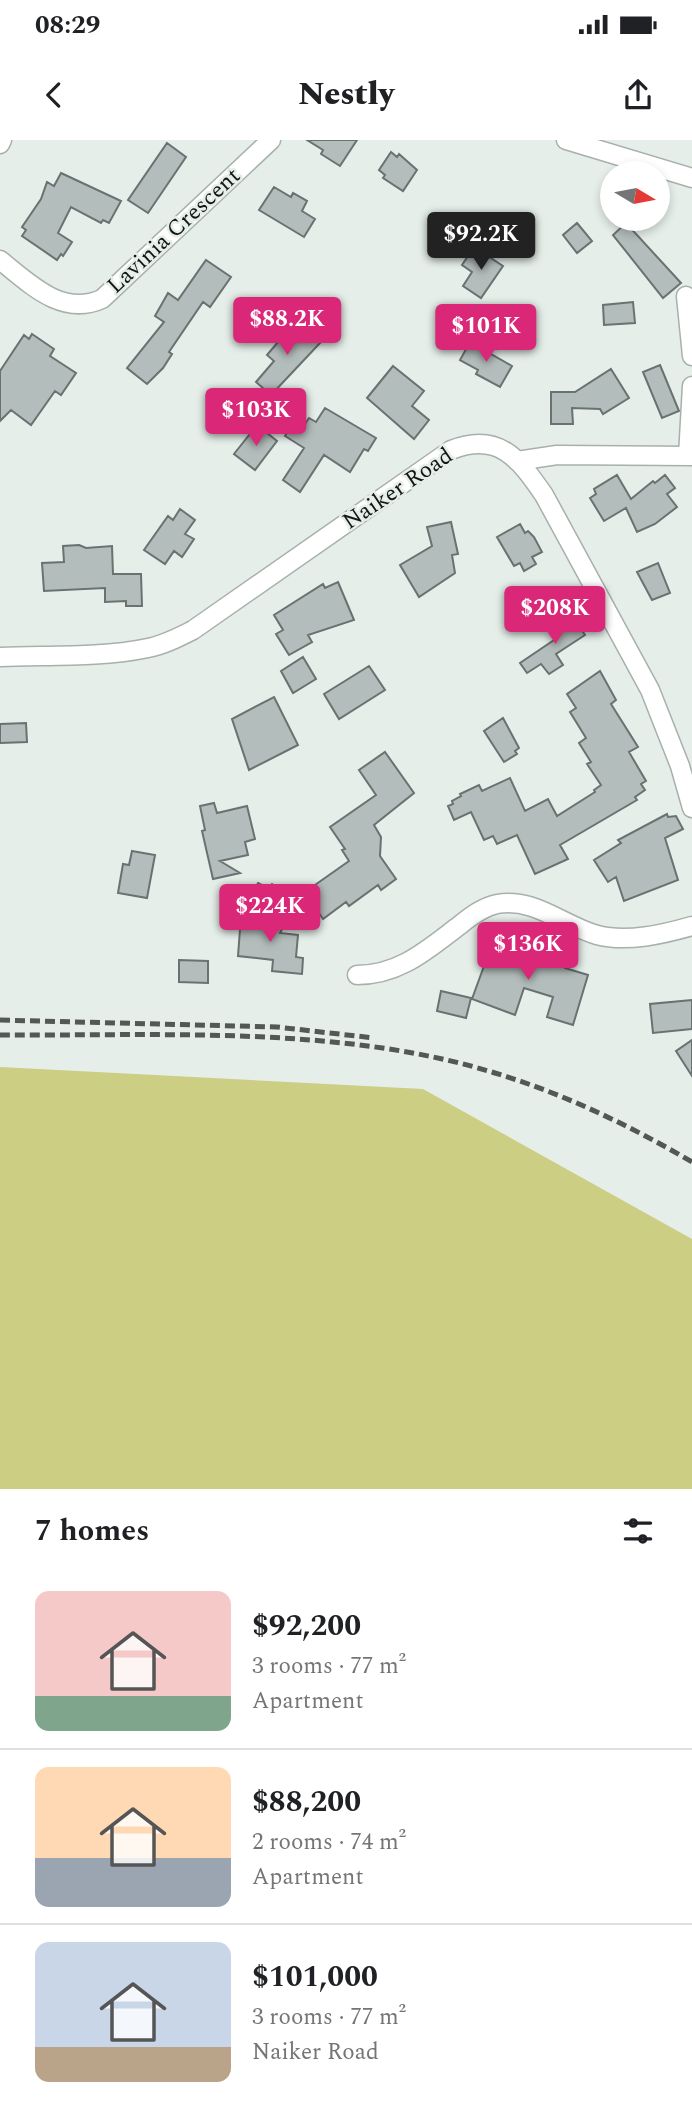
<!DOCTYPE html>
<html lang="en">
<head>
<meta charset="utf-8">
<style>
	:root { --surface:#fff; --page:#f2f2f2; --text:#202124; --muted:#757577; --line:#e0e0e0; --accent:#db2777 }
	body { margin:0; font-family:Spectral,serif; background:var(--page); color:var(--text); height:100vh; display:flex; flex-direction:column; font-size:26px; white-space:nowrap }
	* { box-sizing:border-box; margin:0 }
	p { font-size:23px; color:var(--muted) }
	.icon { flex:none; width:38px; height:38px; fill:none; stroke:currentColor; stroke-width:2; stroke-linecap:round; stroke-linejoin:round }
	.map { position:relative; height:1349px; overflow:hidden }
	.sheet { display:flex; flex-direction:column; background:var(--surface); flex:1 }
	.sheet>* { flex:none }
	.needle { width:46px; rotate:100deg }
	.fabs { position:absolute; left:600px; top:21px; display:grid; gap:14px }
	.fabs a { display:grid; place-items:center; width:70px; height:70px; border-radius:50%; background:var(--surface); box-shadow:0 4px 10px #0003; font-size:35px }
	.price { position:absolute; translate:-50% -60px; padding:0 16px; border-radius:7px; background:var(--accent); color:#fff; font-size:23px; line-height:46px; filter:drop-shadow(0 2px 4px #0008) }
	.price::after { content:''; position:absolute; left:50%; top:42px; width:21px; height:16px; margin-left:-10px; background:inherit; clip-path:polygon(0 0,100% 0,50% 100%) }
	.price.selected { background:#222; color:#fff }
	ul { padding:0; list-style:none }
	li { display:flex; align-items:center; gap:21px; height:175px; padding:0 35px }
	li+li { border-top:2px solid var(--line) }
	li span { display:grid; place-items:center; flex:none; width:196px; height:140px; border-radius:14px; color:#555 }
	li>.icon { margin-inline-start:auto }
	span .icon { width:84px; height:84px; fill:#fffc; stroke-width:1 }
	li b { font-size:30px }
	h2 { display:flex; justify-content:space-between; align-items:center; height:84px; padding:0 35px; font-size:30px }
	.status { display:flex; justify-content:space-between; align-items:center; height:49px; padding:0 35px; background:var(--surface); direction:ltr }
	.status svg { height:19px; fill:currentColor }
	header { display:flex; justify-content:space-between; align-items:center; height:91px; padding:0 35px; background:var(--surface); font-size:32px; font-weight:800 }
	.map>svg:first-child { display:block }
</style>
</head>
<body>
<div class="status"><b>08:29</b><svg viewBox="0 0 49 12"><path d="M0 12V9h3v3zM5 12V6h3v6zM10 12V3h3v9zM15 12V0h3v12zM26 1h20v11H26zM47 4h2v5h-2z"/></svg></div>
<header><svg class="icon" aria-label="back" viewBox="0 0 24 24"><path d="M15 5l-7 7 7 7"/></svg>Nestly<svg class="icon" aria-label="share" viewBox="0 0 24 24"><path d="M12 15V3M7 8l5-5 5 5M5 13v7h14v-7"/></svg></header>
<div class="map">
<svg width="692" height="1349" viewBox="0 0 692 1349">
	<rect width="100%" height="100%" fill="#e5eee9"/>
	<path fill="#cbce83" d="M 0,927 L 423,949 L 692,1099 L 692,1349 L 0,1349 Z"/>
	<path fill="#b3bdbb" stroke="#697271" stroke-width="2" d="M 307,0 L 357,0 L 340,26 L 321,14 L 323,10 Z
		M 167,3 L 186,17 L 148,73 L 128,60 Z
		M 391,12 L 397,17 L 399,14 L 417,30 L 403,51 L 383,38 L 385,35 L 379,30 Z
		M 61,33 L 121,61 L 109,83 L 103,80 L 101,83 L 71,67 L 58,93 L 72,102 L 63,116 L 61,114 L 57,120 L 22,96 L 26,90 L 22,87 L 41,59 L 47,42 L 54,46 Z
		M 274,47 L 291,57 L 293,53 L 307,61 L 302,71 L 315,79 L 304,97 L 259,70 Z
		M 577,83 L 592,101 L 577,113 L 563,95 Z
		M 626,83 L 681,143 L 663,158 L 613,95 Z
		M 474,107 L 503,126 L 481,158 L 463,146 L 472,132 L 462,125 Z
		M 206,120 L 231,137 L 210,167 L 203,162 L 169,212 L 172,214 L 163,228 L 147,244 L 127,228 L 164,182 L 155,176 L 168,153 L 178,160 Z
		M 633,162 L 635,183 L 604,185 L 603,165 Z
		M 295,182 L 320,203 L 271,255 L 256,242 L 274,221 L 267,215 Z
		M 32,194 L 54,209 L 50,216 L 76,233 L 61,255 L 55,251 L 31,285 L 11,270 L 0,281 L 0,231 L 24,195 L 29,199 Z
		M 470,202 L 512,226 L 500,247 L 476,234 L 478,230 L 460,220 Z
		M 660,225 L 679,271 L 662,278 L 643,232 Z
		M 393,226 L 424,251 L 412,266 L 429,280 L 414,299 L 367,258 Z
		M 611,229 L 629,258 L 603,274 L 600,269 L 572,268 L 573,284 L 551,284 L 551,252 L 575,252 Z
		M 325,268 L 376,298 L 368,311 L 364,309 L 350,332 L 324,315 L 300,352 L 283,340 L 304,308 L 285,296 L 296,278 L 305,284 L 309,278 L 316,282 Z
		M 257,285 L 277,301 L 255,330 L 234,314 Z
		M 617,335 L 631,359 L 653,341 L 655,343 L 665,335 L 675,348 L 667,354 L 677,367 L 655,384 L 637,392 L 626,368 L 604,381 L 590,358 L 596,354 L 594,349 Z
		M 180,369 L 195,380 L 185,394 L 194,399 L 182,417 L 174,411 L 165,424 L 144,410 L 168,376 L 173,380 Z
		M 451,382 L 458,414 L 452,415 L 455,433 L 419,457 L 400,425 L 432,406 L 427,387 Z
		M 520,384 L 525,393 L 528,391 L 534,397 L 542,412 L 532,417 L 536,424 L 524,431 L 520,423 L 514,426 L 497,397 Z
		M 79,405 L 86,408 L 112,406 L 113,434 L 141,434 L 142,466 L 126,466 L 126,461 L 105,462 L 105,448 L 44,451 L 42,423 L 64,422 L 63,406 Z
		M 658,423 L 670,453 L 652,460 L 637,432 Z
		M 338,442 L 354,480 L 308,495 L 312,502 L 289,515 L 276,494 L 283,490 L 274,475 L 323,444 L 325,448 Z
		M 571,473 L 585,495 L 556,514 L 563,525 L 549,534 L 541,524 L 527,533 L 520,523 L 557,498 L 550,487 Z
		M 303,517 L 316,539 L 293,553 L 281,531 Z
		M 369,526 L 385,550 L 339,579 L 324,554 Z
		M 600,531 L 616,560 L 611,564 L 638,607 L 629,612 L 646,641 L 641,644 L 645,650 L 635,657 L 637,660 L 560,705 L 568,719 L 535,734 L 517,695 L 497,704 L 493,696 L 484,700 L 471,672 L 454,680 L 448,666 L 453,664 L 452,661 L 461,656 L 460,654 L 479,645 L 482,651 L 510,638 L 525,671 L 548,659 L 557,676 L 595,652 L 594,650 L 601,645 L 587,624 L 591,622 L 579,603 L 586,598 L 570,572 L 576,568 L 567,554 Z
		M 274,557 L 298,605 L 249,630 L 232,579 Z
		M 503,578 L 519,608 L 515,611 L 517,614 L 504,622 L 484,591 Z
		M 26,583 L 27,602 L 0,603 L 0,584 Z
		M 385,612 L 414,653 L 374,685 L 381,697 L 380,716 L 396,739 L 381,750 L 378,745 L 349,766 L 346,762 L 323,779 L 305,752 L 349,721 L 342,710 L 345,709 L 330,687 L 376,655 L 359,630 Z
		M 214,663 L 217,673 L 247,666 L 255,699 L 245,702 L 248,715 L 220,721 L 240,733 L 213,739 L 202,691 L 205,690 L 200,666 Z
		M 667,674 L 668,677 L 676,676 L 683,689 L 665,698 L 678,740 L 624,761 L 616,737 L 608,742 L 594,720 L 621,703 L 618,700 Z
		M 132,711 L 155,715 L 147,758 L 118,753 L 123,724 L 129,725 Z
		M 258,743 L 269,749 L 272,744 L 299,760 L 289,777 L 251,756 Z
		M 241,776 L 287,780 L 280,793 L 298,795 L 296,817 L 303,818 L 302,834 L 272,831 L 273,820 L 238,816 Z
		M 499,799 L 526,809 L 523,817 L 549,824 L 551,817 L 567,822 L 565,828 L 588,835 L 573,885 L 547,877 L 553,857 L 524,848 L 515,875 L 472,859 L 484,826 L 480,824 L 489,801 L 497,804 Z
		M 179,820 L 208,821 L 208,843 L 179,842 Z
		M 441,851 L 471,858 L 466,878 L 437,871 Z
		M 692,860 L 692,889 L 653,893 L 650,864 Z
		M 692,900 L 692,936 L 676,911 Z"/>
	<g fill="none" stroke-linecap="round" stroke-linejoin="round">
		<g stroke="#a8b0ac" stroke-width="21">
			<path id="minor" d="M 566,0 L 692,38
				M 0,4 L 2,0
				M 0,120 C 30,144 62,177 102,159 L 271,0
				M 686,156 L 692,216
				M 688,316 L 692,246
				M 517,321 L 557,315 L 692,316
				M 0,517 C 48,515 100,518 148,508 C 164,505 179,497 193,490 L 451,310 C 499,291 519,319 544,355 L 650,550 L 680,626 L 692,668
				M 357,835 C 400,835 428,809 460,785 C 471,776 483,767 497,764 C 534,757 564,786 597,795 C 627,803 664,794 692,786"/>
		</g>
		<use href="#minor" stroke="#fff" stroke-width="18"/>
		<path stroke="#535856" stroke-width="5" stroke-dasharray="10 5" stroke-linecap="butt" d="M 0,880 L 277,887 L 374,898
			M 0,895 C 160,896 341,885 495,933 C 564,954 629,985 692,1022"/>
	</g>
	<g text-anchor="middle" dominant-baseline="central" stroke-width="5" stroke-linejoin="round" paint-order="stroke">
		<g font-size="23" fill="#131615" stroke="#e5eee9">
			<text transform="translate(174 91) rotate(-43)">Lavinia Crescent</text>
			<text transform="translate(398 349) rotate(-34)">Naiker Road</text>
		</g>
	</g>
</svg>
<div class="fabs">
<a><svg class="needle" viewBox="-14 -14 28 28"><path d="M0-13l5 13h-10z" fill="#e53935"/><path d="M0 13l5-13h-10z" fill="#757577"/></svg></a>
</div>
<b class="price selected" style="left:481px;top:132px">$92.2K</b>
<b class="price" style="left:287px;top:217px">$88.2K</b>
<b class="price" style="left:486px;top:224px">$101K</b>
<b class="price" style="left:256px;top:308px">$103K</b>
<b class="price" style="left:555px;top:506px">$208K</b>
<b class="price" style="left:270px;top:804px">$224K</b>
<b class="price" style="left:528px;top:842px">$136K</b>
</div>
<section class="sheet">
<h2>7 homes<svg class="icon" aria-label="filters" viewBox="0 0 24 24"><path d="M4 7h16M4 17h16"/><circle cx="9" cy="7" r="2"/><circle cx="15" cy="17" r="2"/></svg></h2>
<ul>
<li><span style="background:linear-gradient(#f6c9c9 75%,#7fa58c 0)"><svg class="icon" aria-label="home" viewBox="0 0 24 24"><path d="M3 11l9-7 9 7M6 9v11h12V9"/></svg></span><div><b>$92,200</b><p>3 rooms · 77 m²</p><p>Apartment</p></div></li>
<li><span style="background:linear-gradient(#ffd9b3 65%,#9aa5b1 0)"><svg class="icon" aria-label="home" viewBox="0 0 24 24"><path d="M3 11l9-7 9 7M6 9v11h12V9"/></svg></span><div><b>$88,200</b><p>2 rooms · 74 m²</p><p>Apartment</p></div></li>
<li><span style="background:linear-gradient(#c9d6e8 75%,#b9a48a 0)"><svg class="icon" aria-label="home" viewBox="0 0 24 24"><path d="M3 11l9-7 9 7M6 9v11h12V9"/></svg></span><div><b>$101,000</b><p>3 rooms · 77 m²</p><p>Naiker Road</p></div></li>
</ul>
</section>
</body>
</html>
